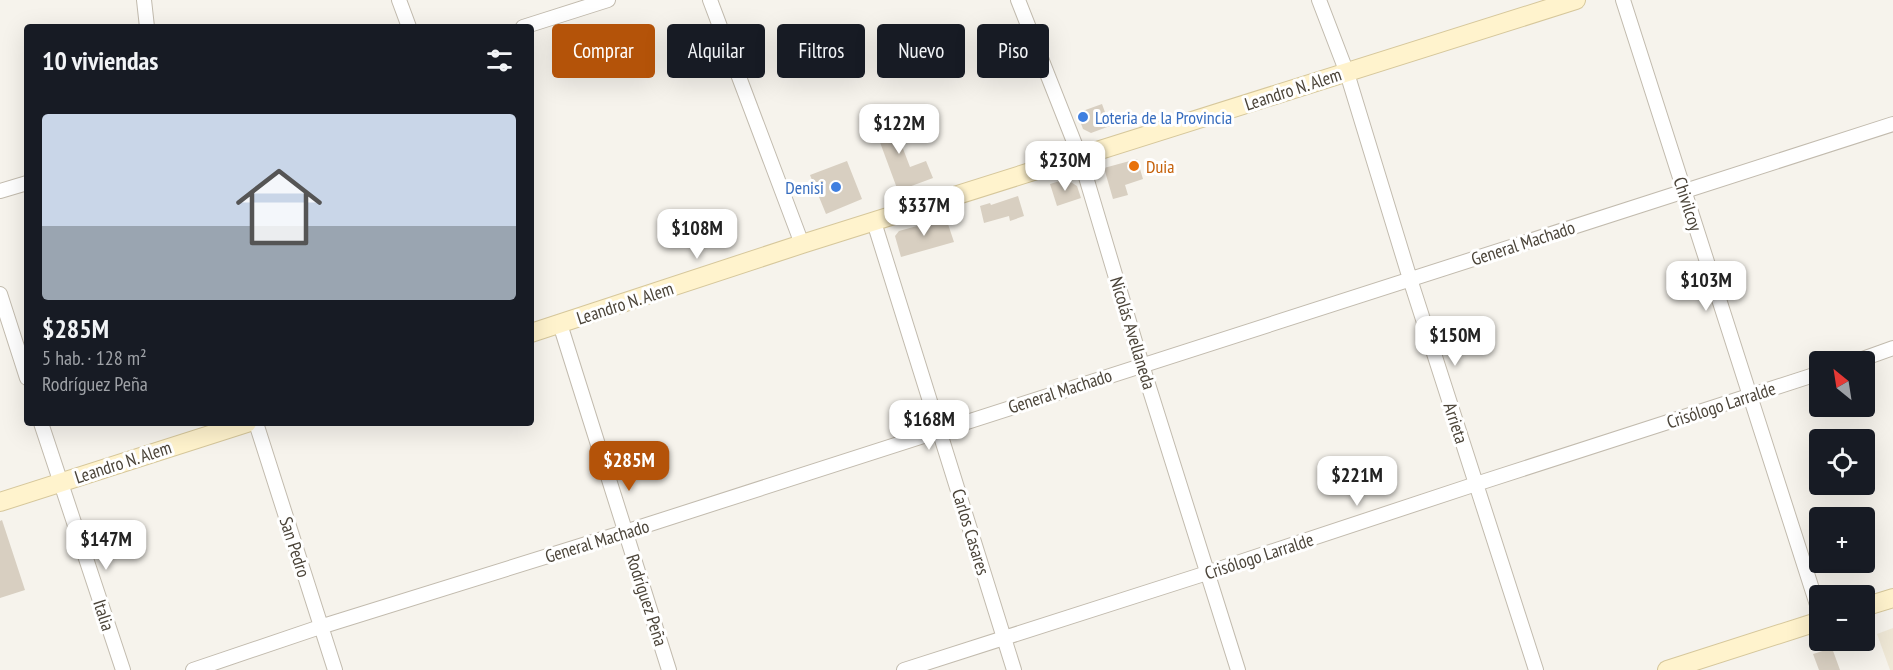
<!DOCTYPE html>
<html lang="es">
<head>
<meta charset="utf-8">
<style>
	:root { --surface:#171b24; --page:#242831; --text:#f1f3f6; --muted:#9ea1a6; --line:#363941; --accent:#b45309 }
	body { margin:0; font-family:"PT Sans Narrow",sans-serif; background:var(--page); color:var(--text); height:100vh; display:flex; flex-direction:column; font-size:22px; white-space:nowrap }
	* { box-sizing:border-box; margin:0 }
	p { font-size:20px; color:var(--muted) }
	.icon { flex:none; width:33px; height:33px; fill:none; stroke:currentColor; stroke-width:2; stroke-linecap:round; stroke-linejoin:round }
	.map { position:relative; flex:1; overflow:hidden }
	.details { position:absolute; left:24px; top:24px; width:510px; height:402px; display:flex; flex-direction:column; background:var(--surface); border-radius:6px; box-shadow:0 6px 24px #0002 }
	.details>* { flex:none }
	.hud { position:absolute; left:552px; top:24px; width:570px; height:54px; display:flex; gap:12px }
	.needle { width:39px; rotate:330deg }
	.fabs { position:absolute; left:1809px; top:351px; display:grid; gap:12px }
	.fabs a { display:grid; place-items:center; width:66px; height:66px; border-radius:6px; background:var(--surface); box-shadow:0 6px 24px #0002; font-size:30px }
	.price { position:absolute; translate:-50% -51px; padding:0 14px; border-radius:12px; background:#fff; color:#222; font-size:20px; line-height:39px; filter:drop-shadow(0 2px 3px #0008) }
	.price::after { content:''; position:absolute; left:50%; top:36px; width:18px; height:14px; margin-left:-9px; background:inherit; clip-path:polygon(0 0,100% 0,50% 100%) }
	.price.on { background:var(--accent); color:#fff }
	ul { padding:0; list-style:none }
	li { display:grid; align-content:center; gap:12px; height:318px; padding:0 18px }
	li+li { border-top:2px solid var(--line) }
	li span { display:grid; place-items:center; height:186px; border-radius:6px; color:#555 }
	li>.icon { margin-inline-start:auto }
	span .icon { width:108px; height:108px; fill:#fffc; stroke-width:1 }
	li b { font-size:26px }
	h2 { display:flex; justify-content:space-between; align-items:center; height:72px; padding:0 18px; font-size:26px }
	.pill { padding:0 21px; border-radius:6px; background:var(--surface); box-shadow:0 6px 24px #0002; font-size:21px; line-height:54px }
	.pill.on { background:var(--accent); color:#fff }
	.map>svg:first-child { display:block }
</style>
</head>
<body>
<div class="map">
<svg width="1893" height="670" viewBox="0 0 1893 670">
	<rect width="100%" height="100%" fill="#f6f3ec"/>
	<path fill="#efe8d6" d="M 1893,628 L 1893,670 L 1890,670 L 1877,634 Z"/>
	<path fill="#d8cfc1" d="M 1102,104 L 1110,126 L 1091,133 L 1083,129 L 1077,113 Z
		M 889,112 L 910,167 L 926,161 L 933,178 L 898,191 L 871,118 Z
		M 1137,159 L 1143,179 L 1125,185 L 1128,195 L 1113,199 L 1104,168 Z
		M 847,161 L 862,199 L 826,214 L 810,175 Z
		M 1066,179 L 1077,186 L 1081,198 L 1057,206 L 1050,184 Z
		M 1018,196 L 1024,216 L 1010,221 L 1009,216 L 984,223 L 980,206 L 990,203 L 991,205 Z
		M 946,218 L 954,242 L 901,257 L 895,236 L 899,231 Z
		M 2,520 L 25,590 L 0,598 L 0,521 Z
		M 1832,648 L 1840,670 L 1819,670 L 1813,654 Z"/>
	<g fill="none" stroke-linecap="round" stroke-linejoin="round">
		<g stroke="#c2bbae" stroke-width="16">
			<path id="street" d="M 144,0 L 147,27
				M 399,0 L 409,27
				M 710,0 L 802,244
				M 1018,0 L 1080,157 L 1142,365 L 1238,670
				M 1319,0 L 1347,73 L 1410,279 L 1536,670
				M 1623,0 L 1820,614
				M 523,27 L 608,0
				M 0,191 L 27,183
				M 874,222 L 1014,670
				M 0,294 L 27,378
				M 560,324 L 669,670
				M 1854,362 L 1893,348
				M 41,423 L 123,670
				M 256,423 L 335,670
				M 193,670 L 320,627 L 625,532 L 1893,124
				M 904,670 L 1207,573 L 1476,484 L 1820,373"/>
		</g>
		<g stroke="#d6c79b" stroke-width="20">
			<path id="secondary" d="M 531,333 L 802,244 L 1576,0
				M 0,502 L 247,423
				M 1864,607 L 1893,598
				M 1667,670 L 1820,621"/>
		</g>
		<use href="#street" stroke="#fff" stroke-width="14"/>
		<use href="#secondary" stroke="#fff3cd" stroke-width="18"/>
	</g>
	<g fill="#3f7fe0" stroke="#fff" stroke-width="2">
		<circle cx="1083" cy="117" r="6"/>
		<circle cx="836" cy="187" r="6"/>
	</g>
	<circle fill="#e8710a" stroke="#fff" stroke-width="2" cx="1134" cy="166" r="6"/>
	<g text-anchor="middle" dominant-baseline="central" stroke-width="6" stroke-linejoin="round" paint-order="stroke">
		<g font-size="18" fill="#4b4439" stroke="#fff">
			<text transform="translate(1293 89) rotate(-18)">Leandro N. Alem</text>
			<text transform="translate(1688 204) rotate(72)">Chivilcoy</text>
			<text transform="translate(1523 243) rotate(-18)">General Machado</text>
			<text transform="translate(625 303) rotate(-18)">Leandro N. Alem</text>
			<text transform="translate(1133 333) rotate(73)">Nicolás Avellaneda</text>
			<text transform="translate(1060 391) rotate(-18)">General Machado</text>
			<text transform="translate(1721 405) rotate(-18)">Crisólogo Larralde</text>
			<text transform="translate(1456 423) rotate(72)">Arrieta</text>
			<text transform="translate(123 462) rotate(-18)">Leandro N. Alem</text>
			<text transform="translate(971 532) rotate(73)">Carlos Casares</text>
			<text transform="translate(597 541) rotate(-17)">General Machado</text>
			<text transform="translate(295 547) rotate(72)">San Pedro</text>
			<text transform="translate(1259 556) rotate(-18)">Crisólogo Larralde</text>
			<text transform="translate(647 600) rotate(72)">Rodríguez Peña</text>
			<text transform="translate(104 615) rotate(72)">Italia</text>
		</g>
		<g font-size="18" fill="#366cbe" stroke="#fff" text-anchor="start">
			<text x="1095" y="117">Loteria de la Provincia</text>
			<text x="824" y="187" text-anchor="end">Denisi</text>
		</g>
		<g font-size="18" fill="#c56008" stroke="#fff" text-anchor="start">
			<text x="1146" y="166">Duia</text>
		</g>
	</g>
</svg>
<div class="fabs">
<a><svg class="needle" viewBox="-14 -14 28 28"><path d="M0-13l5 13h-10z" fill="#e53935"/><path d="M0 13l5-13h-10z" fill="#9ea1a6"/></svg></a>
<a><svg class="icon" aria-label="locate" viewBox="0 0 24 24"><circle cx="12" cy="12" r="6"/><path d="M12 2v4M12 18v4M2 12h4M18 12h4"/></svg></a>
<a>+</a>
<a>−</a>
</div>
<b class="price" style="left:899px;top:155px">$122M</b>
<b class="price" style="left:1065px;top:192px">$230M</b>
<b class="price" style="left:924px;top:237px">$337M</b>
<b class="price" style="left:697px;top:260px">$108M</b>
<b class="price" style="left:1706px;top:312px">$103M</b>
<b class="price" style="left:1455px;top:367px">$150M</b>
<b class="price" style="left:929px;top:451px">$168M</b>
<b class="price on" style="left:629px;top:492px">$285M</b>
<b class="price" style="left:1357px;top:507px">$221M</b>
<b class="price" style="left:106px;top:571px">$147M</b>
<div class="hud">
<a class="pill on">Comprar</a>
<a class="pill">Alquilar</a>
<a class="pill">Filtros</a>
<a class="pill">Nuevo</a>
<a class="pill">Piso</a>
</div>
<section class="details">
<h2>10 viviendas<svg class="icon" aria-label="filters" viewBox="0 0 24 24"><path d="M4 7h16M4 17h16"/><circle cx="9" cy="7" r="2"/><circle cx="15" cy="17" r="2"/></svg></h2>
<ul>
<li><span style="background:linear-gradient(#c9d6e8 60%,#9aa5b1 0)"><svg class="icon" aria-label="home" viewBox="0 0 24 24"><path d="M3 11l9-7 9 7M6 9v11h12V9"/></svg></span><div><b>$285M</b><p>5 hab. · 128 m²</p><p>Rodríguez Peña</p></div></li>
</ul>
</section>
</div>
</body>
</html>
